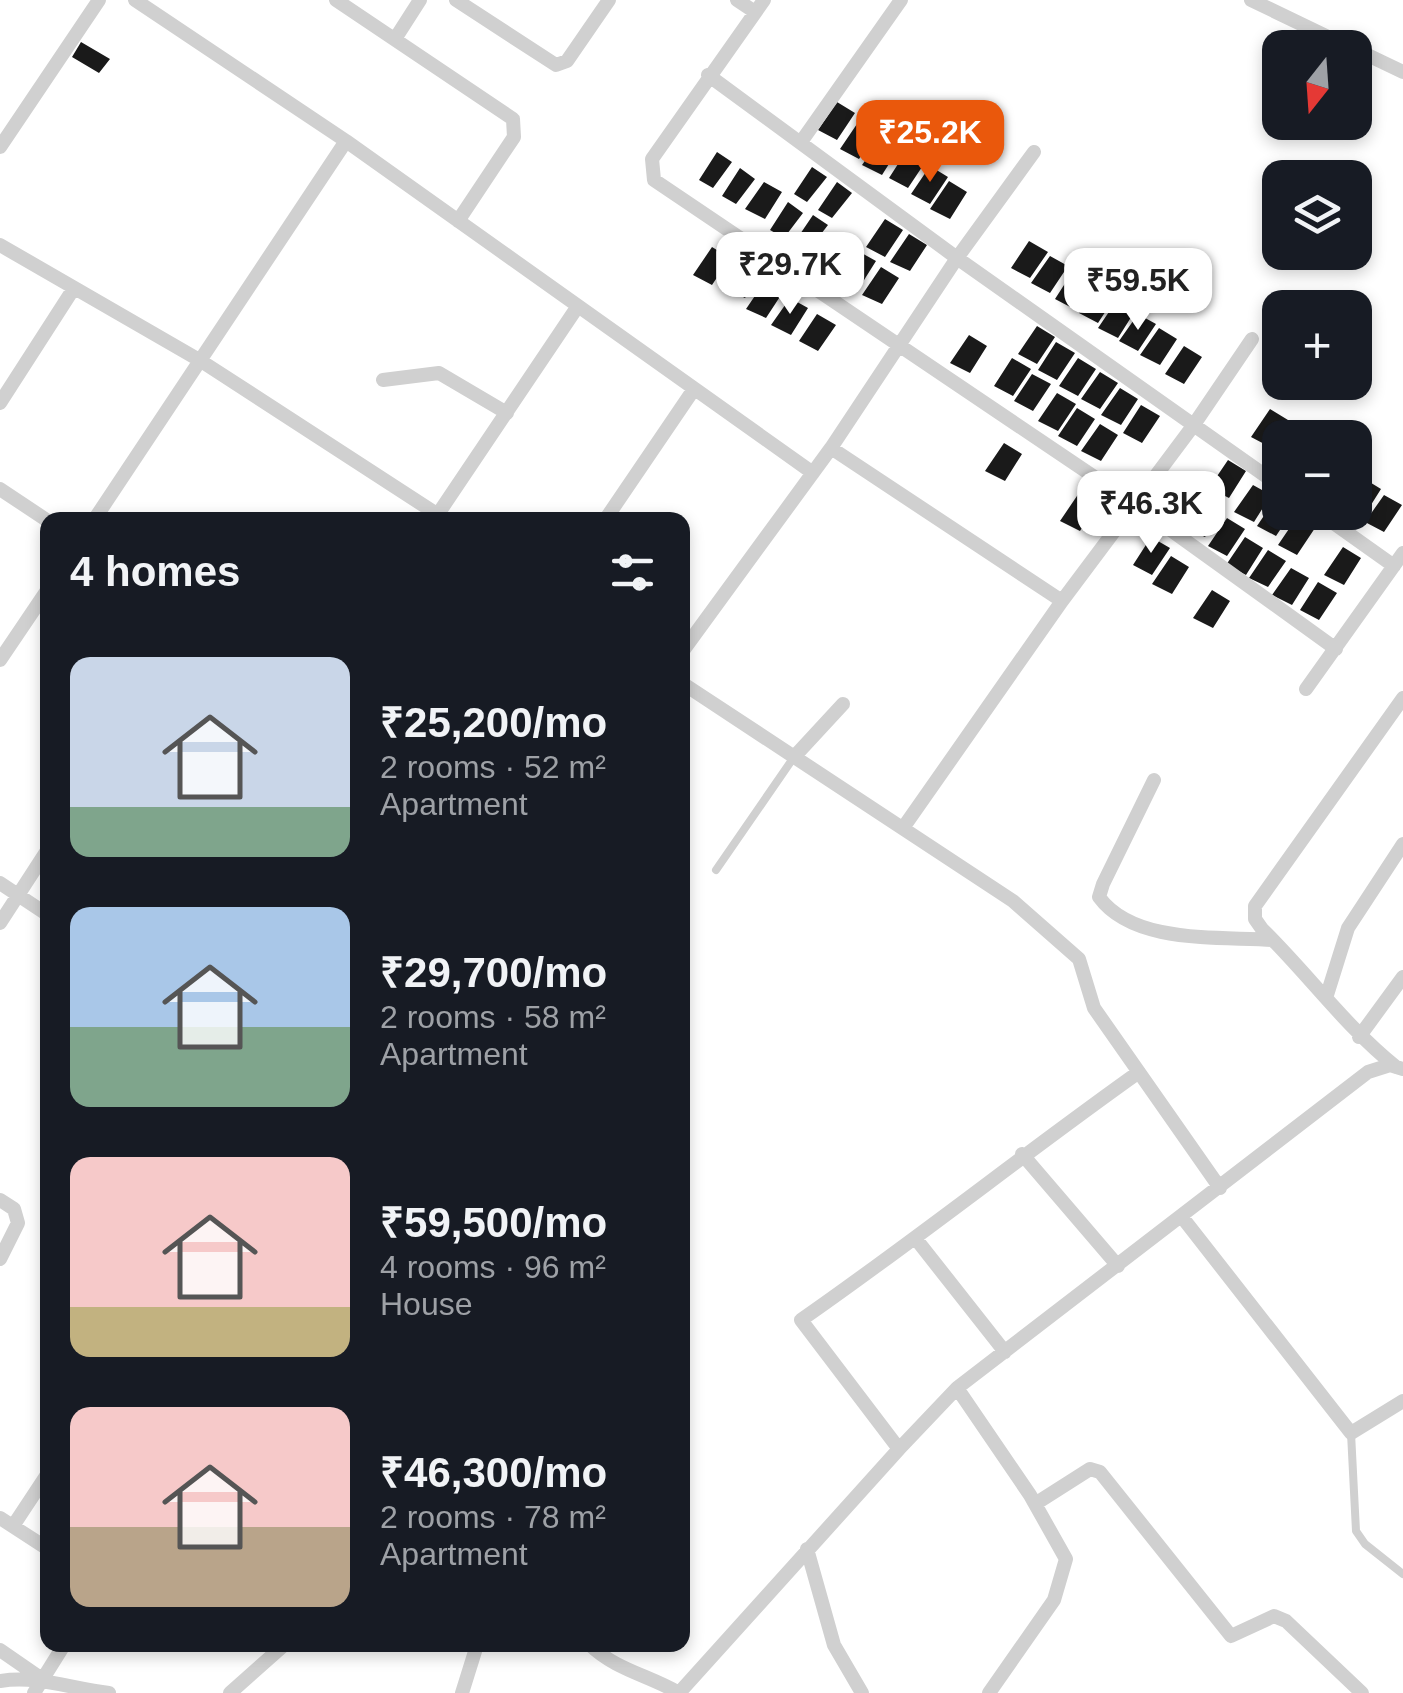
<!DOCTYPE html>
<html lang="en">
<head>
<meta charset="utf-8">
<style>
	:root { --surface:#171b24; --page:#242831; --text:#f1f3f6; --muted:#9ea1a6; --accent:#ea580c }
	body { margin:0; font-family:Helvetica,sans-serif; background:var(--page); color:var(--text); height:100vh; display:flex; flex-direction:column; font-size:38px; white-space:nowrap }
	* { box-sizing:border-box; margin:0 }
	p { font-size:32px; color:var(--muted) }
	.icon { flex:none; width:55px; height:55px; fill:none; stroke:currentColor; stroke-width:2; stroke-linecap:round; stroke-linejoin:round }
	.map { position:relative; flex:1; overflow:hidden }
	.details { position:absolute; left:40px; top:512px; width:650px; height:1140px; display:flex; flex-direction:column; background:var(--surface); border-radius:20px; box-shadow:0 5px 15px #0003 }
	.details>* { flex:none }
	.needle { width:65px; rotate:197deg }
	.controls { position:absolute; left:1262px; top:30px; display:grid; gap:20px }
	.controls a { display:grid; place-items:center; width:110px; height:110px; border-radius:20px; background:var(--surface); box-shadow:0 5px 15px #0003; font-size:50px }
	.price { position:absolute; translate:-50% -85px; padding:0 22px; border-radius:20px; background:#fff; color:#222; font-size:32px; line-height:65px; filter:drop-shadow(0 2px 5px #0008) }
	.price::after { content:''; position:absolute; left:50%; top:60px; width:30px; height:22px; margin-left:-15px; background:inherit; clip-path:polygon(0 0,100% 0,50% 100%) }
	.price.selected { background:var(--accent); color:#fff }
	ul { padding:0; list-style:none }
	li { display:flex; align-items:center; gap:30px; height:250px; padding:0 30px }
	li span { display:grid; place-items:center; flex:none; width:280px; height:200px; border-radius:20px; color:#555 }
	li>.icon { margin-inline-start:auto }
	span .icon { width:120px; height:120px; fill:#fffc; stroke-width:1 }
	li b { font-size:42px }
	h2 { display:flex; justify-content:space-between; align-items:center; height:120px; padding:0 30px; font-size:42px }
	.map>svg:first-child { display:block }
</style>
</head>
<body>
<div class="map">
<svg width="1403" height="1693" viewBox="0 0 1403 1693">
	<rect width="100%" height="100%" fill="#fff"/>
	<path fill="#1a1a1a" d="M 81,42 L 110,59 L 99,73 L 72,57 Z
		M 837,102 L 855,113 L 837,140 L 818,130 Z
		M 859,121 L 877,132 L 859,159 L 840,149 Z
		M 881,138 L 899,148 L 882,175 L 862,165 Z
		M 907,150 L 926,161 L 908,188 L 889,178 Z
		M 717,152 L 732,162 L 713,188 L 699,180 Z
		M 930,166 L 948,177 L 930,204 L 911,194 Z
		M 812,167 L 827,177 L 807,202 L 794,194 Z
		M 740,168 L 755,179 L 736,204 L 722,196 Z
		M 949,181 L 967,192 L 950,219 L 930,209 Z
		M 764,182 L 782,192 L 765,219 L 745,209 Z
		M 837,182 L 852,193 L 832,218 L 818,210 Z
		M 788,202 L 803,213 L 784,238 L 770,230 Z
		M 813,215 L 828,225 L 808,251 L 794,243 Z
		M 885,219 L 903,230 L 885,257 L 866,247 Z
		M 833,232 L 851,243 L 834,269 L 814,259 Z
		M 909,234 L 927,245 L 910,271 L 890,262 Z
		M 1029,241 L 1048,252 L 1030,278 L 1011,268 Z
		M 712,247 L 730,258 L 712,285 L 693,275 Z
		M 858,251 L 876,261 L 859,288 L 839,278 Z
		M 1050,256 L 1068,266 L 1050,293 L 1031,283 Z
		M 744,260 L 762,271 L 745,298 L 725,288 Z
		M 881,267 L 899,278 L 882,304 L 862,295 Z
		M 1073,271 L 1092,282 L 1074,309 L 1055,299 Z
		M 765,281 L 783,292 L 766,318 L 746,309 Z
		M 1097,286 L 1115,297 L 1098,323 L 1079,313 Z
		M 790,298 L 808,308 L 791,335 L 771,325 Z
		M 1117,300 L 1135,311 L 1118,338 L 1098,328 Z
		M 817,314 L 836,325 L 818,351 L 799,341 Z
		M 1138,314 L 1156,324 L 1138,351 L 1119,341 Z
		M 1037,326 L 1055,337 L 1037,364 L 1018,354 Z
		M 1159,328 L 1177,339 L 1160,365 L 1140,355 Z
		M 969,335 L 987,346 L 970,373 L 950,363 Z
		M 1056,342 L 1075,353 L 1057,380 L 1038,370 Z
		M 1184,346 L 1202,357 L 1184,384 L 1165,374 Z
		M 1012,358 L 1031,369 L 1013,396 L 994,386 Z
		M 1078,358 L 1096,369 L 1078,396 L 1059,386 Z
		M 1100,372 L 1118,383 L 1100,409 L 1081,399 Z
		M 1032,374 L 1051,384 L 1033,411 L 1014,401 Z
		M 1120,388 L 1138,399 L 1121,425 L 1101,415 Z
		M 1057,393 L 1076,404 L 1058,431 L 1038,421 Z
		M 1141,405 L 1160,416 L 1142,443 L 1123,433 Z
		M 1077,408 L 1095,419 L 1077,446 L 1058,436 Z
		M 1270,409 L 1288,420 L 1270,447 L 1251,437 Z
		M 1100,424 L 1118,435 L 1101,461 L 1081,451 Z
		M 1004,443 L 1022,454 L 1005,481 L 985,471 Z
		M 1228,460 L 1246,471 L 1229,498 L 1209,488 Z
		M 1363,478 L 1381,489 L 1364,516 L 1355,511 L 1355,490 Z
		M 1253,485 L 1271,495 L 1254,522 L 1234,512 Z
		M 1079,493 L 1097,504 L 1080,531 L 1060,521 Z
		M 1384,495 L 1402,505 L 1384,532 L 1365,522 Z
		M 1276,498 L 1280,501 L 1280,512 L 1292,512 L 1276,536 L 1257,526 Z
		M 1204,500 L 1222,511 L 1205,537 L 1185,528 Z
		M 1297,517 L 1315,528 L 1297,555 L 1278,545 Z
		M 1227,518 L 1245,529 L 1227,556 L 1208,546 Z
		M 1151,537 L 1170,548 L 1152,575 L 1133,565 Z
		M 1245,537 L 1263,548 L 1246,575 L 1226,565 Z
		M 1343,547 L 1361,558 L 1344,585 L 1324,575 Z
		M 1268,550 L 1286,561 L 1268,587 L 1249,578 Z
		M 1171,556 L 1189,567 L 1172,594 L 1152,584 Z
		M 1291,568 L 1309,578 L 1292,605 L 1272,595 Z
		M 1318,582 L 1337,593 L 1319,620 L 1300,610 Z
		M 1212,590 L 1230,601 L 1213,628 L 1193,618 Z"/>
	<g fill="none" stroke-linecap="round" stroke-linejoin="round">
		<path stroke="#d0d0d0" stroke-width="8" d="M 716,870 L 794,757
			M 1351,1433 L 1356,1531 L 1365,1544 L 1403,1574"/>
		<path stroke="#d0d0d0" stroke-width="14" d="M 135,0 L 346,141 L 813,473
			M 336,0 L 513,119 L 514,137 L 458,221
			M 456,0 L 556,65 L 567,61 L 609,0
			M 737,0 L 755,12
			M 764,0 L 652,159 L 654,180 L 1136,505 L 1336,649
			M 1251,0 L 1351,48
			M 395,39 L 420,0
			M 1355,49 L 1403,72
			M 708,75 L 957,258 L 1280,486
			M 801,142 L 901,0
			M 0,147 L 99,0
			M 0,245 L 201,361 L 446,520
			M 383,380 L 439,373 L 507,413
			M 0,403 L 74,288
			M 831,448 L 1062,601 L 1193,426 L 1252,339
			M 0,489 L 48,521
			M 1318,512 L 1394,566
			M 94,520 L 346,141
			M 434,520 L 578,306
			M 605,520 L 694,389
			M 682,652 L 831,448 L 957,258 L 1034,152
			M 0,660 L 48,589
			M 682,683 L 1013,901 L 1079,959 L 1094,1008 L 1220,1188
			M 1306,689 L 1403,553
			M 794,757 L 843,704
			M 1154,780 L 1103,884 L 1099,897 C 1134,945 1221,936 1273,940
			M 903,828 L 1062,601
			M 0,883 L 48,915
			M 0,923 L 48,849
			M 1327,995 L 1348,928 L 1403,844
			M 1359,1037 L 1403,977
			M 1396,1067 C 1346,1027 1308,974 1262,929 L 1255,919 L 1255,906 L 1403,698
			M 1022,1154 L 1118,1266
			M 0,1200 L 14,1209 L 18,1223 L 0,1259
			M 1182,1217 L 1351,1433 L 1403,1401
			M 916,1239 L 1005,1352
			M 899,1449 L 957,1388
			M 1035,1504 L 1090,1469 L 1100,1472 L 1231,1636 L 1274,1616 L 1286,1621 L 1362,1693
			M 0,1518 L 48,1549
			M 13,1526 L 48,1473
			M 807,1549 L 834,1645 L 862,1693
			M 590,1645 C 616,1670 648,1675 679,1693
			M 0,1650 L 42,1679
			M 0,1681 C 38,1675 72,1689 109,1693
			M 34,1693 L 64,1645
			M 230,1693 L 284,1645
			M 462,1693 L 477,1645
			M 679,1693 L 899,1449 L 801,1320 C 916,1240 1025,1153 1139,1072
			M 989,1693 L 1054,1600 L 1066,1559 L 1030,1495 L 957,1388 L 1368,1072 L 1390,1065 L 1403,1069"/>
	</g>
</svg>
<div class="controls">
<a><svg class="needle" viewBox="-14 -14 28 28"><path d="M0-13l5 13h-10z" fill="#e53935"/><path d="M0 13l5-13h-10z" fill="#9ea1a6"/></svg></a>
<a><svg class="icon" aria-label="layers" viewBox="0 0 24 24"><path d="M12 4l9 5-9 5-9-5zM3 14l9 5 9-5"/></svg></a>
<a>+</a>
<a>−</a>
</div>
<b class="price selected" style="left:930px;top:185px">₹25.2K</b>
<b class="price" style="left:790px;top:317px">₹29.7K</b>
<b class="price" style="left:1138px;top:333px">₹59.5K</b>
<b class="price" style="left:1151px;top:556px">₹46.3K</b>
<section class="details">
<h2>4 homes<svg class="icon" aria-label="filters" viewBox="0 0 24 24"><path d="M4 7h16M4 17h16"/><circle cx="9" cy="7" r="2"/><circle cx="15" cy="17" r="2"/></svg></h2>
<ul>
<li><span style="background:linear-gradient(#c9d6e8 75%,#7fa58c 0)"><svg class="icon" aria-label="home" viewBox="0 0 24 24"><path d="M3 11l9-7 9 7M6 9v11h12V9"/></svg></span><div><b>₹25,200/mo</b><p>2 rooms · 52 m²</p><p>Apartment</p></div></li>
<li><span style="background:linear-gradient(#a9c7e8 60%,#7fa58c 0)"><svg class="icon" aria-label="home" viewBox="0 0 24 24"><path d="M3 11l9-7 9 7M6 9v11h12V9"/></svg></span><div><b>₹29,700/mo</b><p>2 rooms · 58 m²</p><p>Apartment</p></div></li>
<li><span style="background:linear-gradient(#f6c9c9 75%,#c2b280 0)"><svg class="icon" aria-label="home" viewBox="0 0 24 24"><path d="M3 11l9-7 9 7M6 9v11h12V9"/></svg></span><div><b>₹59,500/mo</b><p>4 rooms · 96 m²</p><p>House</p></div></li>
<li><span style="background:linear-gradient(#f6c9c9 60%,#b9a48a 0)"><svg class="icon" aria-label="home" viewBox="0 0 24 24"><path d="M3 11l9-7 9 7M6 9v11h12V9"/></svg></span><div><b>₹46,300/mo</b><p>2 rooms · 78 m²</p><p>Apartment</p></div></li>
</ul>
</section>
</div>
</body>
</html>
